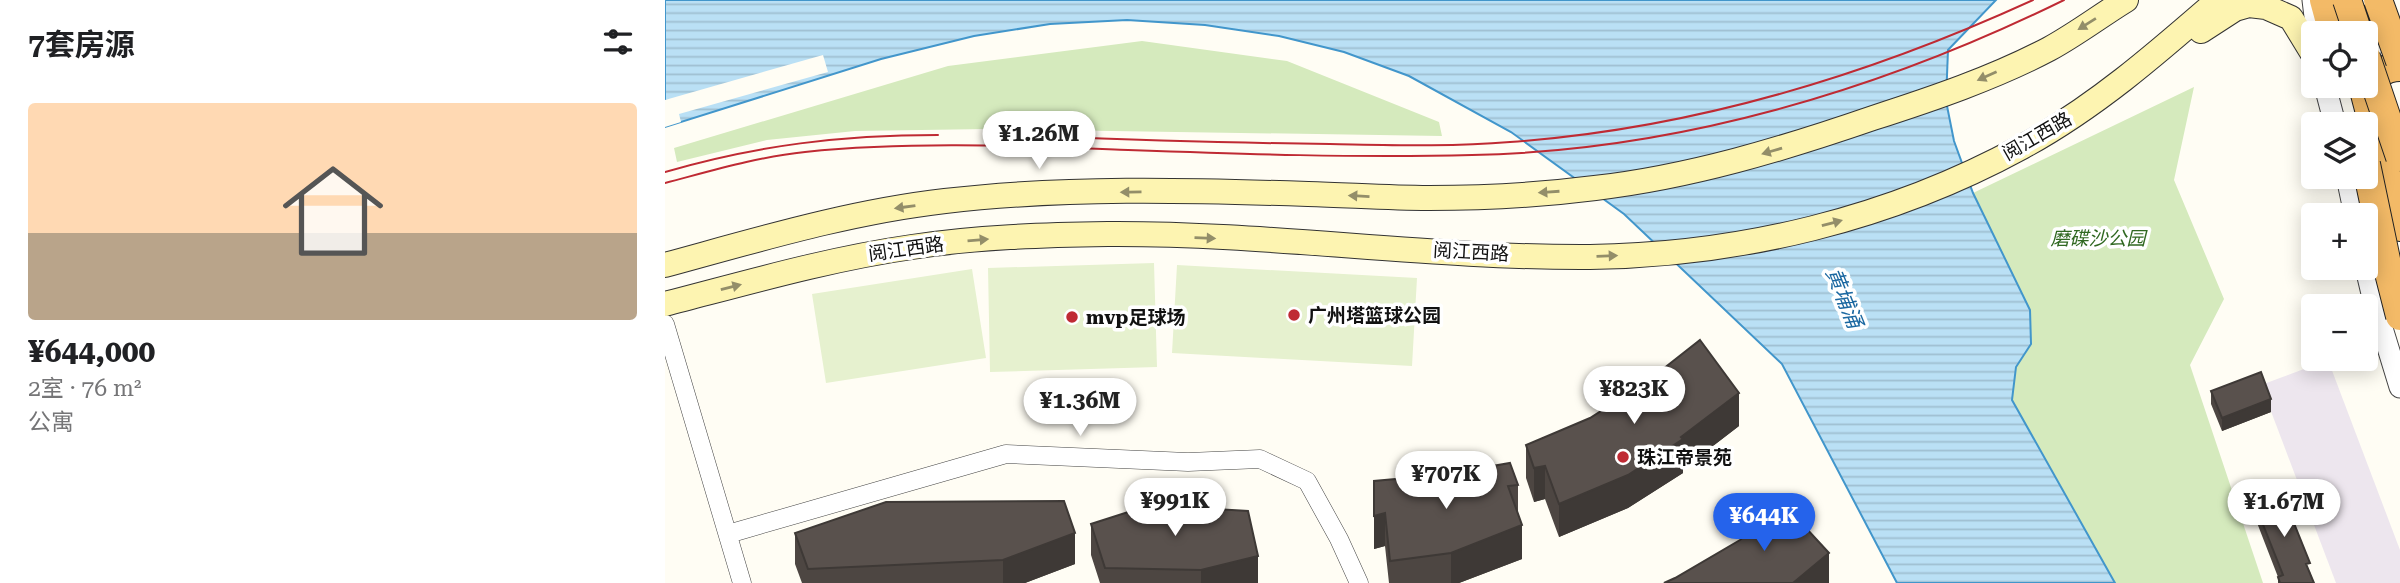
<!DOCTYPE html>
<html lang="zh">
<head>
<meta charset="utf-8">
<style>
	:root { --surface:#fff; --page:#f2f2f2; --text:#202124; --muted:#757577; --line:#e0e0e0; --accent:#2563eb }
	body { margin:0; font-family:"Roboto Serif","Noto Sans SC",serif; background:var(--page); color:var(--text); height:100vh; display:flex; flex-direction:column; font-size:26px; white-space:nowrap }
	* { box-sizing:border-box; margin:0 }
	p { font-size:23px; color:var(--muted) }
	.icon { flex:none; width:38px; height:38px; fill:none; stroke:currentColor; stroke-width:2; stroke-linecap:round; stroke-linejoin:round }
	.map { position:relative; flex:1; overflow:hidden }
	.side { display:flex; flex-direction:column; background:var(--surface); width:665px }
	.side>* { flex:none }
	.buttons { position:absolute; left:1636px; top:21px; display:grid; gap:14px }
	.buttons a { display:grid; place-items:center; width:77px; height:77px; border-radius:7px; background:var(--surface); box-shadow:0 4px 18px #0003; font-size:35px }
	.price { position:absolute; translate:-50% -60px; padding:0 16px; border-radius:24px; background:#fff; color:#222; font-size:23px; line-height:46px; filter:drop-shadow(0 2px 4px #0008) }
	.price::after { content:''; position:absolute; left:50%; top:42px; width:21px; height:16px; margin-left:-10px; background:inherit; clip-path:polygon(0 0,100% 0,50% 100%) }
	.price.active { background:var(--accent); color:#fff }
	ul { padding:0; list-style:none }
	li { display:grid; align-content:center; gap:14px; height:371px; padding:0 28px }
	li+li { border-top:2px solid var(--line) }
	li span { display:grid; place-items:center; height:217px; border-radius:7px; color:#555 }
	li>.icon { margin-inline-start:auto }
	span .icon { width:126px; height:126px; fill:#fffc; stroke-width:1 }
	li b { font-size:30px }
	h2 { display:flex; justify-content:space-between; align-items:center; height:84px; padding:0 28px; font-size:30px }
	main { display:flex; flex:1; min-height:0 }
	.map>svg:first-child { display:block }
</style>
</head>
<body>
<main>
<section class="side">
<h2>7套房源<svg class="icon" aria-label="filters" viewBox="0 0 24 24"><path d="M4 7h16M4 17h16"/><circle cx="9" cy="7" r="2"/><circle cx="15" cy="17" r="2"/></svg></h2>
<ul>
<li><span style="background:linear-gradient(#ffd9b3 60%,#b9a48a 0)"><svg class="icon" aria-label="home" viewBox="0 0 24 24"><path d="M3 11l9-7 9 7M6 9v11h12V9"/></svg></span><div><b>¥644,000</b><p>2室 · 76 m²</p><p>公寓</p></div></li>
</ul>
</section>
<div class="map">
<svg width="1735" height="583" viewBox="0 0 1735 583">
	<defs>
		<pattern id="water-rules" width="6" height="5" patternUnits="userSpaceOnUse" patternTransform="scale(1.75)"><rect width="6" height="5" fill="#bae0f5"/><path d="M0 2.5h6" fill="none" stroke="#9fbfd1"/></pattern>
	</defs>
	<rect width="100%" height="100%" fill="#fffdf4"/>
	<path fill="#ede6ee" d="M 1663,360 L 1735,550 L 1735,583 L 1671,583 L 1596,385 Z"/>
	<path fill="#d5eabd" d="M 477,41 L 622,61 L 774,122 L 777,136 L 322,129 L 190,131 L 102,140 L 12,162 L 9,148 L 283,66 Z
		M 1529,87 L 1509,180 L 1559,299 L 1525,365 L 1598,583 L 1450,583 L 1347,400 L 1351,367 L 1366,344 L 1308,193 Z"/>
	<path fill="#e6f1cf" d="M 489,263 L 492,367 L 325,372 L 323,268 Z
		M 512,265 L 752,278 L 747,366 L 507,353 Z
		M 307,269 L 321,358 L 161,383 L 147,294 Z"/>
	<path fill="url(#water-rules)" stroke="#4296cb" stroke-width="2" d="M 0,0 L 1331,0 L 1283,50 L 1281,101 L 1289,141 L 1308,193 L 1365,310 L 1366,344 L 1351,367 L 1347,400 L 1450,583 L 1232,583 L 1117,364 L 959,214 L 846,132 L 744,76 L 679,52 L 614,36 L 540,25 L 462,20 L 385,24 L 309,36 L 216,59 L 0,127 Z"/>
	<path fill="#fffdf4" d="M 158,55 L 163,72 L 14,114 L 16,122 L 0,127 L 0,100 Z"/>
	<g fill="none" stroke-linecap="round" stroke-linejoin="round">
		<g stroke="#444" stroke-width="19">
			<path id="minor" d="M 0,324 L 77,583
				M 63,534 L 341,454 L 523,462 L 595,459 L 642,481 L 674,539 L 694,583"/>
		</g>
		<g stroke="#444" stroke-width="23">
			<path id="tertiary" d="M 1648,0 L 1652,33
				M 1660,86 L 1670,124
				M 1682,177 L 1690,215
				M 1701,268 L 1709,302 L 1735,387"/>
		</g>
		<g stroke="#333" stroke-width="26">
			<path id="secondary" d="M 1536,31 L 1570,9 L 1584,5 L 1601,7 L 1626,18 L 1648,54
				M 0,265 C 92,240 184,212 280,201 C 400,187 522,190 643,194 C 683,195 723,198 764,198 C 819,198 875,195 930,188 C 1025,177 1118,149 1208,118 C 1267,99 1329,78 1384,49 C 1410,35 1435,16 1461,0
				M 0,304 C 81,283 163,259 247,247 C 311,237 378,235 443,234 C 604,233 764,258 925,257 C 1075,255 1225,219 1357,147 C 1429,108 1491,54 1553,0"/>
		</g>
		<g stroke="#222" stroke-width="30">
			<path id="trunk" d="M 1659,0 L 1668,33
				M 1735,67 C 1718,67 1705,78 1700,94 L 1735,227"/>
		</g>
		<use href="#minor" stroke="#fff" stroke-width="18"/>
		<use href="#tertiary" stroke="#fff" stroke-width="21"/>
		<use href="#secondary" stroke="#fdf4b1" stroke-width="24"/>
		<use href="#trunk" stroke="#f3ba67" stroke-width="28"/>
		<path stroke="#bf2a33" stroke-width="2" d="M 375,136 C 472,140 569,143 665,144 C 725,145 785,147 845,142 C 1027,129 1202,76 1368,0
			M 0,172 C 93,145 177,135 273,135
			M 0,183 C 46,171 92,157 140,152 C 247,141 355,146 463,150 C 577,154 692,158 807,155 C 1012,151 1216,90 1399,0"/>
		<g stroke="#222" stroke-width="30" stroke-linecap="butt">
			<path id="trunk-bridge" d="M 1682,0 L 1693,33
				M 1713,0 L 1735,61
				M 1701,57 L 1735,157
				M 1701,164 L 1723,269 L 1735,316"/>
		</g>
		<use href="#trunk-bridge" stroke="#f3ba67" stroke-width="28"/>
	</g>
	<path fill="#4d4642" d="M 1546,391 L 1606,412 L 1557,431 L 1546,404 Z
		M 1074,426 L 1018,469 L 1018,473 L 963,508 L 894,537 L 880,499 L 869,502 L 861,478 L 861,445 Z
		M 709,481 L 853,485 L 853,513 L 857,559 L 794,583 L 724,583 L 720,546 L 709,549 Z
		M 1589,502 L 1645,572 L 1649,583 L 1613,583 L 1613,577 L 1589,515 Z
		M 426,524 L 593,583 L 435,583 L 426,555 Z
		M 130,533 L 410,564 L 360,583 L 137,583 L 130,564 Z"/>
	<path fill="#3e3936" d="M 1074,393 L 1074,426 L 1018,469 L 1018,473 L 963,508 L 894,537 L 894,504 L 1016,437 Z
		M 1606,399 L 1606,412 L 1557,431 L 1557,418 Z
		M 880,466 L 880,499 L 869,502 L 869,468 Z
		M 720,513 L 720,546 L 709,549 L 709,516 Z
		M 1145,521 L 1145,554 L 1140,527 Z
		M 857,525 L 857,559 L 794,583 L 786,583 L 786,553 Z
		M 410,533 L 410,564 L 360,583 L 338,583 L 338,560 Z
		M 1164,553 L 1164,583 L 1128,583 Z
		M 593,556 L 593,583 L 536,583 L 536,570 Z"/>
	<path fill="#59514d" stroke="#3e3936" stroke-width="2" d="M 1035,340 L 1074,393 L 1016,437 L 1018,439 L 963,475 L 894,504 L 880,466 L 869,468 L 861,445 L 925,418 L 984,380 Z
		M 1596,372 L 1606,399 L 1557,418 L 1546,391 Z
		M 845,463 L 853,485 L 843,486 L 857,525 L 786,553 L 725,561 L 720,513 L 709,516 L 709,481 L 776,475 Z
		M 1616,491 L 1645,563 L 1641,564 L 1649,583 L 1615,583 L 1613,577 L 1618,575 L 1589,502 Z
		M 1123,498 L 1145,521 L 1140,527 L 1164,553 L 1128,583 L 999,583 L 1010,578 L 1075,540 Z
		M 399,501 L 410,533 L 338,560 L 143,569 L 130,533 L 221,502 Z
		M 485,505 L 583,511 L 593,556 L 536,570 L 440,568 L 426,524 Z"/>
	<defs><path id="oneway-solid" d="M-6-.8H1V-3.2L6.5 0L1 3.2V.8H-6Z" transform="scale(1.75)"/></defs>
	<g fill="#938e69">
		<use href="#oneway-solid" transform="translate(1422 24) rotate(148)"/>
		<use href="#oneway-solid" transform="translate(1322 76) rotate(156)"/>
		<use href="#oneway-solid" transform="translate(1107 151) rotate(164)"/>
		<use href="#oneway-solid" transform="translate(466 192) rotate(179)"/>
		<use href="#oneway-solid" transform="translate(884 192) rotate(176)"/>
		<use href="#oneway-solid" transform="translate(694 196) rotate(-177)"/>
		<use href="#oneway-solid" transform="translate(240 207) rotate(172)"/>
		<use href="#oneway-solid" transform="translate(1167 223) rotate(-15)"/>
		<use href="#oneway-solid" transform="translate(540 238) rotate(2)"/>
		<use href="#oneway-solid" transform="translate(313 240) rotate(-5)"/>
		<use href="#oneway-solid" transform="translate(942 256) rotate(-2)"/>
		<use href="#oneway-solid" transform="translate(66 287) rotate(-14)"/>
	</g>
	<g fill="#bf2a33" stroke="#fff" stroke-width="2.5">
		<circle cx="629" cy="315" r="7"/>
		<circle cx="407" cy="317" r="7"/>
		<circle cx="958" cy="457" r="7"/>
	</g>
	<g text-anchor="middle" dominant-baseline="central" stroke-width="7" stroke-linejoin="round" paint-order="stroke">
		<g font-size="19" fill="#111" stroke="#fff">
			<text transform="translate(1372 136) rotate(-30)">阅江西路</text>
			<text transform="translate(241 249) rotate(-8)">阅江西路</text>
			<text transform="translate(806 252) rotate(3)">阅江西路</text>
		</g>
		<g font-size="19" font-style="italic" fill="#306821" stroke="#fff">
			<text x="1433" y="238">磨碟沙公园</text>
		</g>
		<g font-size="19" font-weight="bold" fill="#111" stroke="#fff" text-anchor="start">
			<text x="643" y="315">广州塔篮球公园</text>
			<text x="421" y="317">mvp足球场</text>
			<text x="972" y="457">珠江帝景苑</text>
		</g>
		<g font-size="21" font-style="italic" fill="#1b68a1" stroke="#fff">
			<text transform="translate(1179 298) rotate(68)">黄埔涌</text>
		</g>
	</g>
</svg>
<div class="buttons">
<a><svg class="icon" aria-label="locate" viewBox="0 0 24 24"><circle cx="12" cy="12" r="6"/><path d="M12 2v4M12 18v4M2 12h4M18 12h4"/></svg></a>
<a><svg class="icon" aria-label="layers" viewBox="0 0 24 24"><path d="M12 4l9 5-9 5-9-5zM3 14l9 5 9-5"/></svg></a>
<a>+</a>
<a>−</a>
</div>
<b class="price" style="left:374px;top:171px">¥1.26M</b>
<b class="price" style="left:969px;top:426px">¥823K</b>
<b class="price" style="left:415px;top:438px">¥1.36M</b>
<b class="price" style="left:781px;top:511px">¥707K</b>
<b class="price" style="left:510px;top:538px">¥991K</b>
<b class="price" style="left:1619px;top:539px">¥1.67M</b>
<b class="price active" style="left:1099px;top:553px">¥644K</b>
</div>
</main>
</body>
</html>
